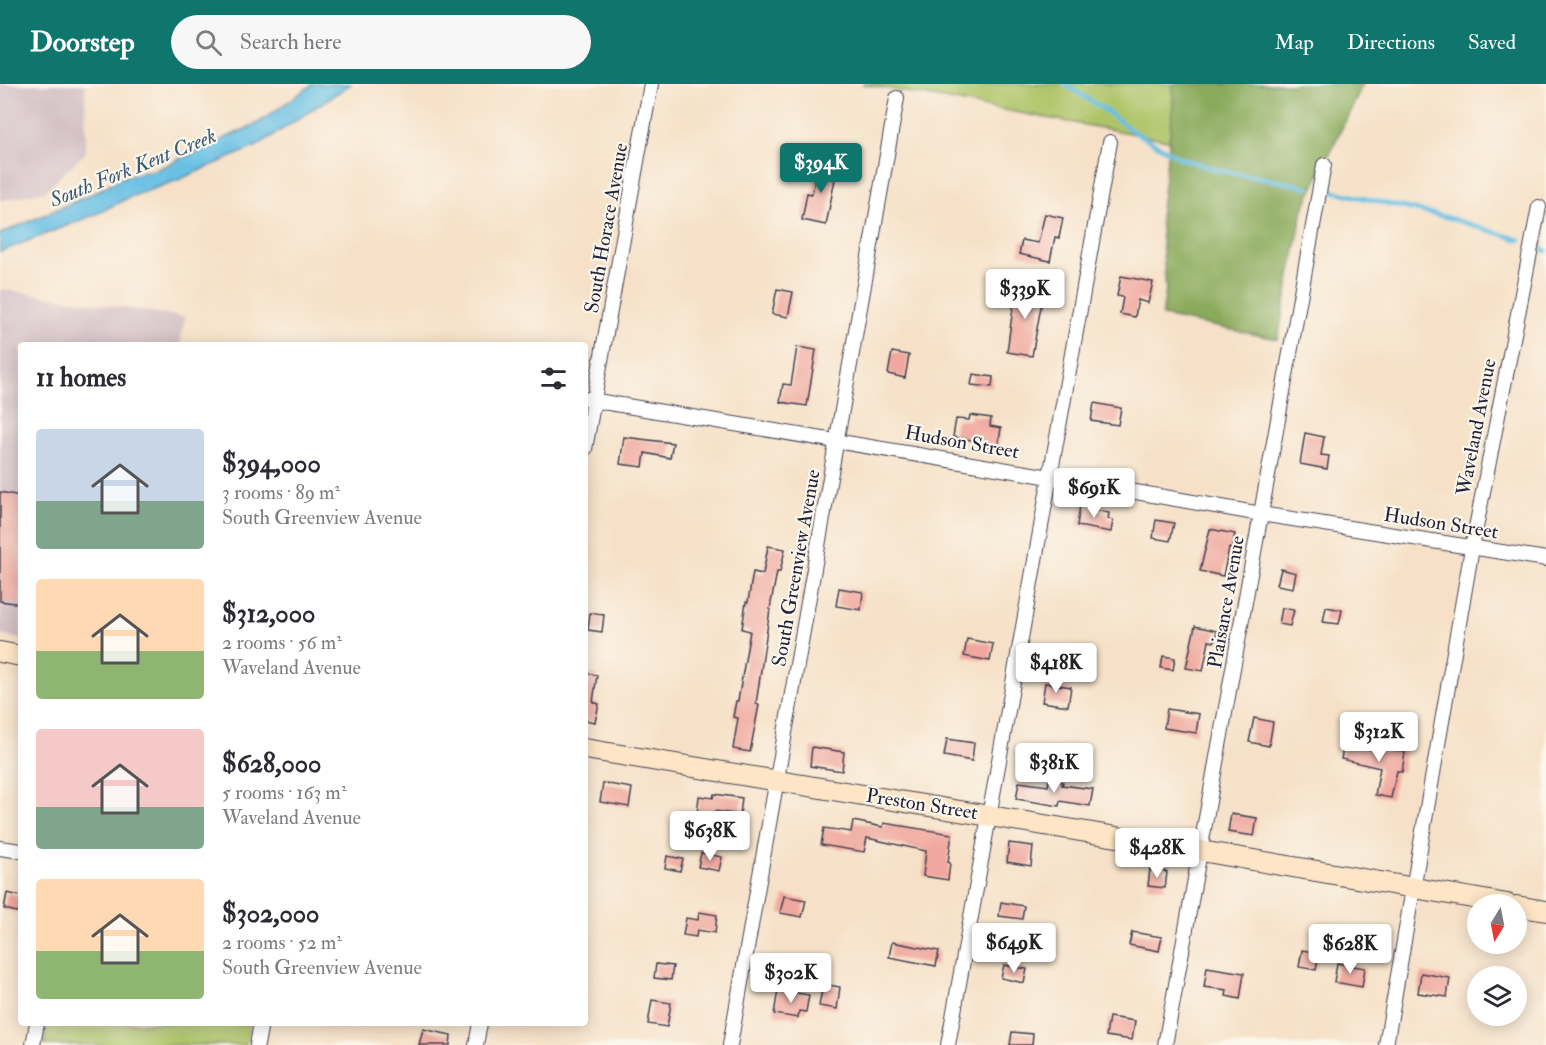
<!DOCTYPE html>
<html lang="en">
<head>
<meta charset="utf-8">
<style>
	:root { --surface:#fff; --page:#f7f7f7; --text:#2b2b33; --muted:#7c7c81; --accent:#0f766e }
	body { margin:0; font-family:"IM FELL Double Pica",serif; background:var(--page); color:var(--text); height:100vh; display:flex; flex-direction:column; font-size:22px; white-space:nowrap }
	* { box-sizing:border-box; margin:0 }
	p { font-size:20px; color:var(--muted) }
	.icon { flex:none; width:33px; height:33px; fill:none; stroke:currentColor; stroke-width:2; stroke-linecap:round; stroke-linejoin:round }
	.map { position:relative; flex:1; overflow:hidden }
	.side { position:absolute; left:18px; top:258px; width:570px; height:684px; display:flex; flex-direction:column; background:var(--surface); border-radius:6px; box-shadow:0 3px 15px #0003 }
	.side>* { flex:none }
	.needle { width:39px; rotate:190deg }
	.fabs { position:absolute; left:1467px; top:810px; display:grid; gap:12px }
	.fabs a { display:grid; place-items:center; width:60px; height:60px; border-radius:50%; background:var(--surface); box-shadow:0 3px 15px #0003; font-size:30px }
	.price { position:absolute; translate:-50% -51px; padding:0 14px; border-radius:6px; background:#fff; color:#222; font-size:20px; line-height:39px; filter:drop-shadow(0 2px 3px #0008) }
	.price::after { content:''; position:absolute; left:50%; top:36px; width:18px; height:14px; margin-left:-9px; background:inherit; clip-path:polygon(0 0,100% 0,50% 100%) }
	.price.current { background:var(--accent); color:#fff }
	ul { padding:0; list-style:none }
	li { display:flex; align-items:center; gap:18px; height:150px; padding:0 18px }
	li span { display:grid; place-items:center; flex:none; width:168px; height:120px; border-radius:6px; color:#555 }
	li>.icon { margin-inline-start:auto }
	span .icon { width:72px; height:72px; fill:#fffc; stroke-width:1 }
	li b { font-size:26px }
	h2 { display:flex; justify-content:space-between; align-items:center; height:72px; padding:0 18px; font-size:26px }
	header { display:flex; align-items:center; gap:36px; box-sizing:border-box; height:84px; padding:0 30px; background:var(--accent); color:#fff }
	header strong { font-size:28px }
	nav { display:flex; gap:33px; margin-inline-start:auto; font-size:21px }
	.search { width:420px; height:54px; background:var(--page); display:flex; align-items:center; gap:15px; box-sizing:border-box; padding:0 21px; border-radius:33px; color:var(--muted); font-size:22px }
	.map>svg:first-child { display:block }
</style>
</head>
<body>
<header>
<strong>Doorstep</strong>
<div class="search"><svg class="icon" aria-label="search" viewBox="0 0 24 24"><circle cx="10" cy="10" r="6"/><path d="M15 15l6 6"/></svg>Search here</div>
<nav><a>Map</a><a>Directions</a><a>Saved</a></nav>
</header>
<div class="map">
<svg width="1546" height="961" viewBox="0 0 1546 961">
	<rect width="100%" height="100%" fill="#fbf7ec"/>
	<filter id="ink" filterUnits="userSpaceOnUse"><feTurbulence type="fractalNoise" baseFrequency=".0167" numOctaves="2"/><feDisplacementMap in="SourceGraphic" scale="12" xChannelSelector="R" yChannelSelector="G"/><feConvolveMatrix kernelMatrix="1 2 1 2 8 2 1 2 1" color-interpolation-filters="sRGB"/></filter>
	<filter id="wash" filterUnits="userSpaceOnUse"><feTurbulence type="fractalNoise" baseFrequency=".008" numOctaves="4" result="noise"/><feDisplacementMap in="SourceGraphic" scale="24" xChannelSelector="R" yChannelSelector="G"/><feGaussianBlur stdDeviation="1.35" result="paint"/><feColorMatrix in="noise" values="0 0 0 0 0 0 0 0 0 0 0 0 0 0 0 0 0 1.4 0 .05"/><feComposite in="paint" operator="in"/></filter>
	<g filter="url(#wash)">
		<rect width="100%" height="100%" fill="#f6e1c8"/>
		<path fill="#d2bec4" d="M 0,0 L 85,0 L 86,68 L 45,107 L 0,117 Z
			M 0,205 L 185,233 L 180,261 L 21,261 L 21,555 L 0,551 Z"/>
		<path fill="#aec468" stroke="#687352" stroke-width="1.5" d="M 862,0 L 1222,0 L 1211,64 Z
			M 47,939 L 250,939 L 246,961 L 44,961 Z"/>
		<path fill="#8aaa5c" stroke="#56664c" stroke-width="1.5" d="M 1173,0 L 1363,0 L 1303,125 L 1278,255 L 1162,232 L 1166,205 L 1160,134 L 1173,24 Z"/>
		<path fill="#67c0e4" stroke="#447190" stroke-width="1.5" d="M 313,0 L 351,0 L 257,62 L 178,96 L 130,113 L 94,131 L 0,168 L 0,150 L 94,109 L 123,93 L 158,85 L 258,39 Z"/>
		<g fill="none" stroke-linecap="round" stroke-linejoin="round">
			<path stroke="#67c0e4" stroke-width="4.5" d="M 1064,0 L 1105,26 L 1131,46 L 1180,74 L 1218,86 L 1308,103
				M 1332,107 L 1446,133 L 1520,156
				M 1543,165 L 1546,167"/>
		</g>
		<g id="blocks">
			<path fill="#f0a79d" d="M 819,76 L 838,80 L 826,141 L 802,136 L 807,109 L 812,110 Z
				M 1045,130 L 1063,134 L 1059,154 L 1055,153 L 1050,177 L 1019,170 L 1022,156 L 1038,159 Z
				M 1121,192 L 1153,198 L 1148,219 L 1138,216 L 1135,233 L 1120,230 L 1123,213 L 1117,212 Z
				M 1016,202 L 1044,206 L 1032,272 L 1007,268 Z
				M 777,205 L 793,208 L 788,233 L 772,230 Z
				M 797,263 L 816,266 L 807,322 L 780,318 L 783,300 L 791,301 Z
				M 892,268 L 909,271 L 905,294 L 888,290 Z
				M 973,290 L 993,293 L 992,303 L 971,301 Z
				M 1094,319 L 1121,324 L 1118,341 L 1091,337 Z
				M 970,331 L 991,334 L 990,342 L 1001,344 L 998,364 L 977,361 L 978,357 L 953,353 L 956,335 L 969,336 Z
				M 1305,349 L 1324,353 L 1321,371 L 1329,372 L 1327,385 L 1300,380 Z
				M 624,353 L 673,359 L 670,374 L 645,369 L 643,383 L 620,380 Z
				M 0,408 L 21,412 L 21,520 L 0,517 Z
				M 1080,421 L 1094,423 L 1094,426 L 1109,429 L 1108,435 L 1113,436 L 1111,448 L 1077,442 Z
				M 1156,436 L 1174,439 L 1170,457 L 1153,454 Z
				M 1210,445 L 1235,450 L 1232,465 L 1229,464 L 1223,492 L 1200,487 Z
				M 768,462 L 785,465 L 780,488 L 777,488 L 771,519 L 756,620 L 759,621 L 750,668 L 733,665 L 738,634 L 733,633 L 736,617 L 738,617 L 750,547 L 742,545 L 746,518 L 748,518 L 753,488 L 763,490 Z
				M 1281,485 L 1296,489 L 1293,504 L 1277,501 Z
				M 839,504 L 863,508 L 861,526 L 836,522 Z
				M 1326,523 L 1342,526 L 1339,540 L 1323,538 Z
				M 1282,524 L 1294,526 L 1290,542 L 1279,540 Z
				M 590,529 L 604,531 L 602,548 L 588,546 Z
				M 1195,542 L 1217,547 L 1214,558 L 1209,557 L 1203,587 L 1186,584 Z
				M 967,555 L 993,560 L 990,577 L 964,572 Z
				M 1163,572 L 1175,574 L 1173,586 L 1161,584 Z
				M 585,589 L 597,591 L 593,618 L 599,620 L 595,638 L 585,636 Z
				M 1045,599 L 1071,603 L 1068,622 L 1042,618 Z
				M 1167,625 L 1199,630 L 1196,649 L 1164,644 Z
				M 1254,634 L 1273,638 L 1269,662 L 1249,658 Z
				M 947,655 L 974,659 L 972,677 L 944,672 Z
				M 1376,656 L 1395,659 L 1394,666 L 1405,668 L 1402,688 L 1397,687 L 1391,714 L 1375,711 L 1380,684 L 1341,675 L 1344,660 L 1374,666 Z
				M 812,663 L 844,668 L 842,687 L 810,682 Z
				M 1049,696 L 1063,698 L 1062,701 L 1093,705 L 1090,722 L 1060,717 L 1059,722 L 1016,715 L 1019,698 L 1048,702 Z
				M 603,699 L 632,704 L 629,723 L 600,718 Z
				M 714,710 L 742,714 L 740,731 L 715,727 L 714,732 L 697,730 L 699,712 L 713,714 Z
				M 1231,730 L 1257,734 L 1254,752 L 1228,748 Z
				M 853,737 L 883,743 L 884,739 L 952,750 L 948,778 L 950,779 L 948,796 L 923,792 L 926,767 L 867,754 L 864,768 L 821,761 L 824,744 L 851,748 Z
				M 1009,759 L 1033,762 L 1031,782 L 1007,778 Z
				M 701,769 L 722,773 L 719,787 L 698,783 Z
				M 667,772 L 683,775 L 680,787 L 665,784 Z
				M 1150,785 L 1167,788 L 1165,804 L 1148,802 Z
				M 7,809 L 21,812 L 21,829 L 4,825 Z
				M 784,812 L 806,816 L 802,833 L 780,829 Z
				M 1001,818 L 1024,822 L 1022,835 L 999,832 Z
				M 699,828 L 717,831 L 715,849 L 697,846 L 696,853 L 683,851 L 686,834 L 698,836 Z
				M 1132,848 L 1162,853 L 1159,867 L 1129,861 Z
				M 892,858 L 939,867 L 936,882 L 889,873 Z
				M 1302,866 L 1319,869 L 1316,886 L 1299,883 Z
				M 1337,879 L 1365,884 L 1362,903 L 1334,898 Z
				M 656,880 L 673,882 L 671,896 L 654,894 Z
				M 1004,881 L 1027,885 L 1024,899 L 1001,894 Z
				M 1207,883 L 1244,889 L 1240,915 L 1226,912 L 1227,906 L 1204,903 Z
				M 1421,889 L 1450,894 L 1447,913 L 1418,909 Z
				M 823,900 L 840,903 L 837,925 L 819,922 Z
				M 778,906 L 809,911 L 806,928 L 799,927 L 798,934 L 774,930 Z
				M 652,916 L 671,919 L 667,943 L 648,940 Z
				M 1109,933 L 1135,937 L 1132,956 L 1106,952 Z
				M 423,945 L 451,951 L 450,961 L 419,961 Z
				M 1012,948 L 1033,950 L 1032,961 L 1010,961 Z"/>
		</g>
	</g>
	<g filter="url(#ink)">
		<use href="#blocks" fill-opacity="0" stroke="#423f50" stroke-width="1.5"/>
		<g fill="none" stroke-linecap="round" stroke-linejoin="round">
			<g stroke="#423f50" stroke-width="16">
				<path id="street" d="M 585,315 L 1050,393 L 1261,430 L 1546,475
					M 585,365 L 651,0
					M 0,764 L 21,767
					M 33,961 L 37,939
					M 257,961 L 261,939
					M 476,961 L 480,939
					M 730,961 L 897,14
					M 948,961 L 1110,58
					M 1165,961 L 1324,81
					M 1386,961 L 1472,464 L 1539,123"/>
			</g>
			<g stroke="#423f50" stroke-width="22">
				<path id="secondary" d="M 0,568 L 21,572
					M 585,665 L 1201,767 L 1507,820
					M 1516,822 L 1546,827"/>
			</g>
			<use href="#street" stroke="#fff" stroke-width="14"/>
			<use href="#secondary" stroke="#fde5c5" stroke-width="20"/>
		</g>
	</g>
	<g text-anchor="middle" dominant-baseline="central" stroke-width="4.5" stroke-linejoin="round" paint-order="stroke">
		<g font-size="20" fill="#22223b" stroke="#fbf7ec">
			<text transform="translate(606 144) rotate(-80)">South Horace Avenue</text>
			<text transform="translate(1476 343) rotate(-79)">Waveland Avenue</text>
			<text transform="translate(962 358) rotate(10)">Hudson Street</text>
			<text transform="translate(1441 439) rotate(9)">Hudson Street</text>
			<text transform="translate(796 484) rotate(-80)">South Greenview Avenue</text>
			<text transform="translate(1226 518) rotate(-80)">Plaisance Avenue</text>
			<text transform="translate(922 720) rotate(9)">Preston Street</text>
		</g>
		<g font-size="21" font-style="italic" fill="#3a5976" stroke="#fbf7ec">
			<text transform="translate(133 84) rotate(-22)">South Fork Kent Creek</text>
		</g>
	</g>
</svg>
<div class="fabs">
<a><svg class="needle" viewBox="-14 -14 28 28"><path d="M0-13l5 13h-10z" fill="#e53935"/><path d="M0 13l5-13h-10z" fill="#7c7c81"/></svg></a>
<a><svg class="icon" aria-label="layers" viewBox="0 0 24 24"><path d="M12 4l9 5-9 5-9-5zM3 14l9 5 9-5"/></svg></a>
</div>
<b class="price current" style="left:821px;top:110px">$394K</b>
<b class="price" style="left:1025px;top:236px">$339K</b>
<b class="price" style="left:1094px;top:435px">$691K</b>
<b class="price" style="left:1056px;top:610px">$418K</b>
<b class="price" style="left:1379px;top:679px">$312K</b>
<b class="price" style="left:1054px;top:710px">$381K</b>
<b class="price" style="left:710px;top:778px">$638K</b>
<b class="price" style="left:1157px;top:795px">$428K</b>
<b class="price" style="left:1014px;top:890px">$649K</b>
<b class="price" style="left:1350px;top:891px">$628K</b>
<b class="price" style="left:791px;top:920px">$302K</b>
<section class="side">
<h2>11 homes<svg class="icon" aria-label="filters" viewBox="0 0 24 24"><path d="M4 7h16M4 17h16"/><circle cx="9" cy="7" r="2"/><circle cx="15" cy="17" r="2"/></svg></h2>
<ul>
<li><span style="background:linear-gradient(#c9d6e8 60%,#7fa58c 0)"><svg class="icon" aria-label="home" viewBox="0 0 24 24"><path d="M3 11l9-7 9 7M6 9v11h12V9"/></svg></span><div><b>$394,000</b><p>3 rooms · 89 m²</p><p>South Greenview Avenue</p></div></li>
<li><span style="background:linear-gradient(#ffd9b3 60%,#8fb573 0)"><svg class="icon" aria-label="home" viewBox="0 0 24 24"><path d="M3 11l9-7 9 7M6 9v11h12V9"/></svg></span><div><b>$312,000</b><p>2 rooms · 56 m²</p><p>Waveland Avenue</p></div></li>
<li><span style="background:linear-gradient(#f6c9c9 65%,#7fa58c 0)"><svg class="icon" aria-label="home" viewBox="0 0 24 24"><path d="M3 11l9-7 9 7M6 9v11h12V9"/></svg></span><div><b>$628,000</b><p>5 rooms · 163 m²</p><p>Waveland Avenue</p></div></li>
<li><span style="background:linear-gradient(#ffd9b3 60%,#8fb573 0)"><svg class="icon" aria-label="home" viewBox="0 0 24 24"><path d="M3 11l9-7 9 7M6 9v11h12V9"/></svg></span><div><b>$302,000</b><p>2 rooms · 52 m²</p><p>South Greenview Avenue</p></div></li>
</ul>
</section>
</div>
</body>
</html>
